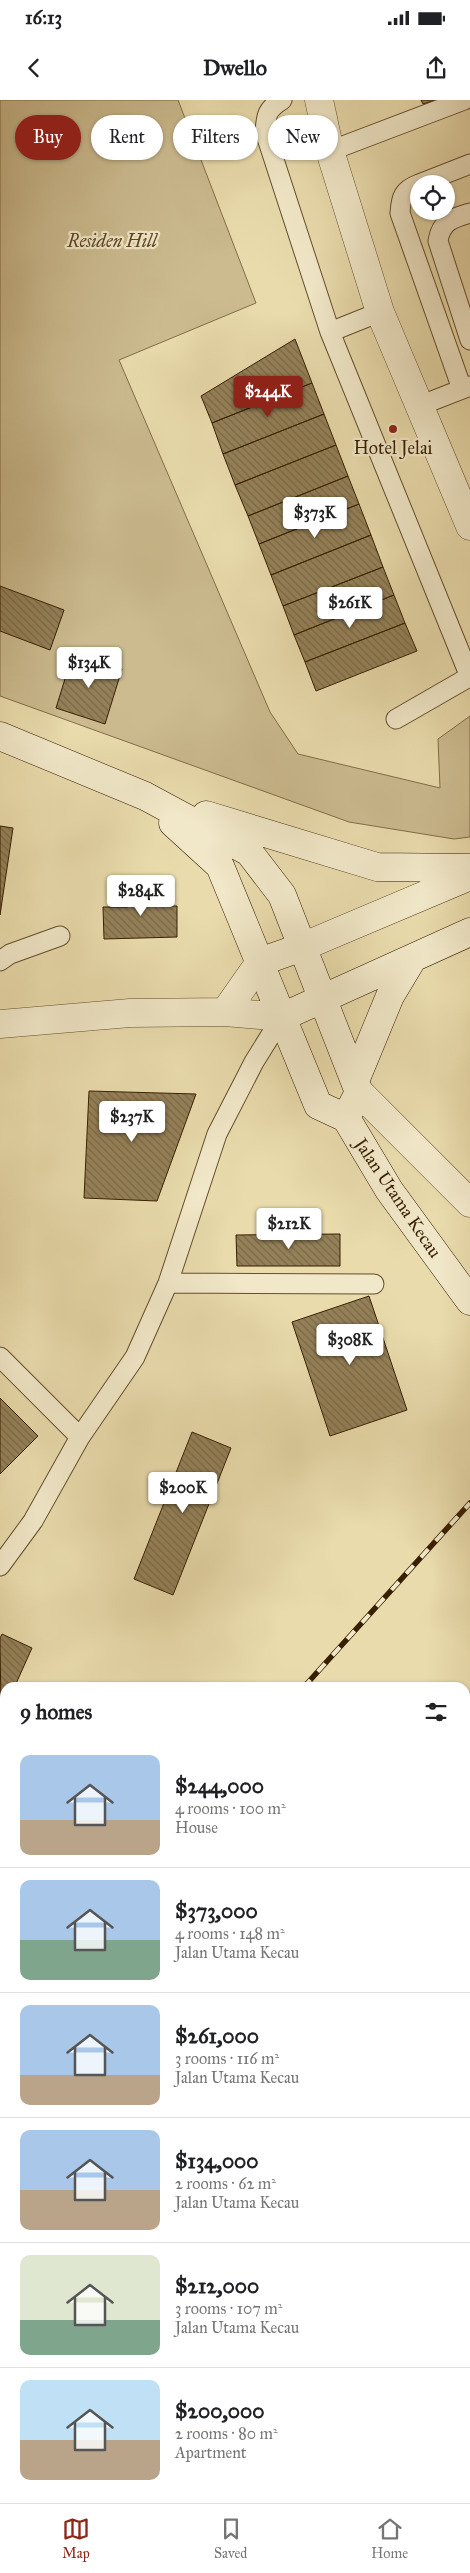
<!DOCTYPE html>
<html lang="en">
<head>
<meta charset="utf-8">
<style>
	:root { --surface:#fff; --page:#f2f2f2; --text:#202124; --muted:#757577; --line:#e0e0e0; --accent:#8f2418 }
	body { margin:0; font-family:"IM FELL Great Primer",serif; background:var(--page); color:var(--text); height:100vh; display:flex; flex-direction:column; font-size:19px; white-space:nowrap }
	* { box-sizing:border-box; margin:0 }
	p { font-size:16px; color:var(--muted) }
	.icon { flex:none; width:28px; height:28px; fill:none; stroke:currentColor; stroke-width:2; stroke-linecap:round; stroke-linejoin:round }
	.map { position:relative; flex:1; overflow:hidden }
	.side { position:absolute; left:0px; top:1582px; width:470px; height:821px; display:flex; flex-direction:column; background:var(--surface); border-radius:15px 15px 0 0; box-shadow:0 1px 4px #0004 }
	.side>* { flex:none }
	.banner { position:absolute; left:15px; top:15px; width:440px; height:45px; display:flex; gap:10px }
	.fabs { position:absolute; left:410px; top:75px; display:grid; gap:10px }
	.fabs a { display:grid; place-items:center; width:45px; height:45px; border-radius:50%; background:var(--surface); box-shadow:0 1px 4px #0004; font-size:25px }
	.price { position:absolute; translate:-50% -42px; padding:0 11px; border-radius:5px; background:#fff; color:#222; font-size:16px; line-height:32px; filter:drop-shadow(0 1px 2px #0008) }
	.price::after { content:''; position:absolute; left:50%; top:30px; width:15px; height:11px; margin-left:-8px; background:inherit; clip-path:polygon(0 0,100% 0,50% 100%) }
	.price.selected { background:var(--accent); color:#fff }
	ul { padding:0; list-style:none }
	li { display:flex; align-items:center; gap:15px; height:125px; padding:0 20px }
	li+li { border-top:1px solid var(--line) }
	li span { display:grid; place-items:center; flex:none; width:140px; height:100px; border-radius:10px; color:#555 }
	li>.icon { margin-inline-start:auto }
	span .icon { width:60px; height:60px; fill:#fffc; stroke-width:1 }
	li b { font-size:21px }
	h2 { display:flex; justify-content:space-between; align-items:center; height:60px; padding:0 20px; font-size:21px }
	.chip { padding:0 18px; border-radius:22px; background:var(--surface); box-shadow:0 1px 4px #0004; font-size:18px; line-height:45px }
	.chip.selected { background:var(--accent); color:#fff }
	.status { display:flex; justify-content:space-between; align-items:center; height:35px; padding:0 25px; background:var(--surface); direction:ltr }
	.status svg { height:14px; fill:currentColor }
	header { display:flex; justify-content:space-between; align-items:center; height:65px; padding:0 20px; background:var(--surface); font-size:22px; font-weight:800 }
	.tabs { display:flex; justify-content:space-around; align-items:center; height:70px; border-top:1px solid var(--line); background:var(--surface); font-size:14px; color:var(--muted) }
	.tabs a { display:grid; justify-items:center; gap:2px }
	.tabs .selected { color:var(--accent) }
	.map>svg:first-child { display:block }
</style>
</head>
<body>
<div class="status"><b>16:13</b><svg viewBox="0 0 49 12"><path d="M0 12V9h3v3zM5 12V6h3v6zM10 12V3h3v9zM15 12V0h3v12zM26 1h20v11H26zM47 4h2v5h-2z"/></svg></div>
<header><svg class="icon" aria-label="back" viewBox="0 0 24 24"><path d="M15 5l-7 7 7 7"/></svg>Dwello<svg class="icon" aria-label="share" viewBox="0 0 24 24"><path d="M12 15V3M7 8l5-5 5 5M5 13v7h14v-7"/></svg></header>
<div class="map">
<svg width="470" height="2403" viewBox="0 0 470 2403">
	<defs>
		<pattern id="water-waves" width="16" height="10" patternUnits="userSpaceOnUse" patternTransform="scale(1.25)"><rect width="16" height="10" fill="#ad9b72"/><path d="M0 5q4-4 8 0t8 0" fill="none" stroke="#8e7e5b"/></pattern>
		<pattern id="building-back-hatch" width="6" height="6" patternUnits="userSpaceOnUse" patternTransform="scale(1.25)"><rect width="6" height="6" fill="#948159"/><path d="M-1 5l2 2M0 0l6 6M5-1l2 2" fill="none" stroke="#7a6947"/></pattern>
	</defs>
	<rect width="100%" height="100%" fill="#e9dbac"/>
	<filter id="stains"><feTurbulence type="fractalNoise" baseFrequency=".004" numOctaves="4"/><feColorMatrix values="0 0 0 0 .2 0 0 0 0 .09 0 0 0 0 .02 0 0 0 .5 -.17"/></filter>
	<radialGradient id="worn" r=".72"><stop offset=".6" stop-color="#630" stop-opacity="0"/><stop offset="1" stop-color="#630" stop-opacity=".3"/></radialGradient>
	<path fill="#cbbb8f" stroke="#826d48" d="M 0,0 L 178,0 L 256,203 L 119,260 L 270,612 L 298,654 L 440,688 L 438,639 L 470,616 L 470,737 L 454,739 L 349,722 L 0,596 Z"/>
	<path fill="url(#water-waves)" stroke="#7e6944" d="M 470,1935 L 470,2403 L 33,2403 L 36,2399 L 465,2399 L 465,1941 Z"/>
	<path fill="url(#building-back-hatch)" stroke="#381f00" d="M 421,0 L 435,0 L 423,4 Z
		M 295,239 L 312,283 L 212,323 L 201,296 Z
		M 312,283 L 324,314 L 223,354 L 212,323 Z
		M 324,314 L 336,345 L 235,385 L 223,354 Z
		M 336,345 L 348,376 L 248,416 L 235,385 Z
		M 348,376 L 359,404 L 259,444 L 248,416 Z
		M 359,404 L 371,435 L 271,475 L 259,444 Z
		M 371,435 L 383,467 L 283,506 L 271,475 Z
		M 383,467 L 394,495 L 294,535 L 283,506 Z
		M 0,486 L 64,510 L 50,550 L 0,531 Z
		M 394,495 L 405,523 L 305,562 L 294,535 Z
		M 405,523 L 417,551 L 316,591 L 305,562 Z
		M 73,553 L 122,569 L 105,624 L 56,608 Z
		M 0,726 L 13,728 L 0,815 Z
		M 163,789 L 164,806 L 177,806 L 177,837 L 104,839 L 103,807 L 128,807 L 127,790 Z
		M 89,991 L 196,994 L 157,1101 L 84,1098 Z
		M 340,1134 L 340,1166 L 237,1166 L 236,1135 Z
		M 369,1196 L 407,1310 L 330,1336 L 292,1222 Z
		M 0,1298 L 38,1336 L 0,1374 Z
		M 192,1332 L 231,1348 L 173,1495 L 134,1479 Z
		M 2,1534 L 32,1548 L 14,1588 L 5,1588 L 5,1606 L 1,1615 L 0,1538 Z"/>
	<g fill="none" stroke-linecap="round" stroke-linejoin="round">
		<g stroke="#644e2b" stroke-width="21">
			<path id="lane" d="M 282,0 C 267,9 266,15 265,32 L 330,232 L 470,577
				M 330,51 L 464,0
				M 419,84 C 403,90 401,97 400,113 L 462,289
				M 419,84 L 470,64
				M 470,113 C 453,118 441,121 438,141 L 470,240
				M 330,232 L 380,212
				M 419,306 L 470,286
				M 396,619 L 469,577
				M 0,861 L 10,854 L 60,836
				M 168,1183 L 374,1184
				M 0,1257 L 80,1337
				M 0,1466 L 33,1421 L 80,1337 L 135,1257 L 168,1183 L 217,1034 L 254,962 L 282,917"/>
		</g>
		<g stroke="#644e2b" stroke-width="29">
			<path id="street" d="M 319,0 L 330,51 L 380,212 L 470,426
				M 225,912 L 260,862
				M 0,924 L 130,913 L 225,912 L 282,917
				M 359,992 L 470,1103"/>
		</g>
		<g stroke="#381f00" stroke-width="29">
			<path id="secondary" d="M 0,636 L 145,696 L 249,752 L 282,795 L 359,992 L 346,1018
				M 206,715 L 377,767 L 470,768
				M 173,723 L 220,766 L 318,1005 L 346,1018
				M 260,862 L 302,847 L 470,776
				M 282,917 L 470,832
				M 355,981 L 390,896 L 411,861
				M 346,1018 L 389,1090 L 470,1201"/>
		</g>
		<use href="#lane" stroke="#f1e8c9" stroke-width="19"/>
		<use href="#street" stroke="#f1e8c9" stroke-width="28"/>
		<use href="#secondary" stroke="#f1e8c9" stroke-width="28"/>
		<g stroke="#381f00" stroke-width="5.5">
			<path id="rail" d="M 303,1588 L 470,1403
				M 0,1924 L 5,1918"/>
		</g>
		<use href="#rail" stroke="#f1e8c9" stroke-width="4" stroke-dasharray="11" stroke-linecap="butt"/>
	</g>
	<circle fill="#8f2418" stroke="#f1e8c9" stroke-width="2" cx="393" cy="329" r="5"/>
	<g text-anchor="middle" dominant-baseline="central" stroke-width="4.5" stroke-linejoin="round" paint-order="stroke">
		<g font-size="18" font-style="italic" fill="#5d4624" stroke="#f1e8c9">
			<text x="112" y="141">Residen Hill</text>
		</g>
		<g font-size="18" fill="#381f00" stroke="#f1e8c9">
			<text x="393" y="348">Hotel Jelai</text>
		</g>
		<g font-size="18" fill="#381f00" stroke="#f1e8c9">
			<text transform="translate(398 1098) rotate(56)">Jalan Utama Kecau</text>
		</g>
	</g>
	<rect width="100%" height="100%" filter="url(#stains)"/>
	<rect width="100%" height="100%" fill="url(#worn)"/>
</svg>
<div class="fabs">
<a><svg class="icon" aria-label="locate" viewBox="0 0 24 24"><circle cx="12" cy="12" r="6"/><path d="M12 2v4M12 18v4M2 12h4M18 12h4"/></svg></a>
</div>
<b class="price selected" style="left:268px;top:318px">$244K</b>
<b class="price" style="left:315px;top:439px">$373K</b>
<b class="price" style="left:350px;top:529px">$261K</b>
<b class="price" style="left:89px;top:589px">$134K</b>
<b class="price" style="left:141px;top:817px">$284K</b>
<b class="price" style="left:132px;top:1043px">$237K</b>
<b class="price" style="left:289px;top:1150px">$212K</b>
<b class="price" style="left:350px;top:1266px">$308K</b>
<b class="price" style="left:183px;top:1414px">$200K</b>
<div class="banner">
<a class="chip selected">Buy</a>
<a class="chip">Rent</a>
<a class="chip">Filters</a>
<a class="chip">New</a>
</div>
<section class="side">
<h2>9 homes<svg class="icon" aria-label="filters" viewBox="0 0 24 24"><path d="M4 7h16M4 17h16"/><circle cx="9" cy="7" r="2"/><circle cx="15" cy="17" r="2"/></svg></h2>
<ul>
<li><span style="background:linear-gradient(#a9c7e8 65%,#b9a48a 0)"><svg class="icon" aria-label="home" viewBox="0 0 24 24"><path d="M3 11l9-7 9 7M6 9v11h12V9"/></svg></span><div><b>$244,000</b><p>4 rooms · 100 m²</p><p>House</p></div></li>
<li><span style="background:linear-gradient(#a9c7e8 60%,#7fa58c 0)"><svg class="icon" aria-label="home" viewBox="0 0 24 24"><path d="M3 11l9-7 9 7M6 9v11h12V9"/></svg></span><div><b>$373,000</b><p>4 rooms · 148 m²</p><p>Jalan Utama Kecau</p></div></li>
<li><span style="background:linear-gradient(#a9c7e8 70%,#b9a48a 0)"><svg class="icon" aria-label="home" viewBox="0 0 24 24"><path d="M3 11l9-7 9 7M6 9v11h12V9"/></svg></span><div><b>$261,000</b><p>3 rooms · 116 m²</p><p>Jalan Utama Kecau</p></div></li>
<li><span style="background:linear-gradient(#a9c7e8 60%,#b9a48a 0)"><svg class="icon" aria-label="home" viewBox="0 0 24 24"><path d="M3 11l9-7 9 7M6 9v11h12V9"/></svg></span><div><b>$134,000</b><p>2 rooms · 62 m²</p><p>Jalan Utama Kecau</p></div></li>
<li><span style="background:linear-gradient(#dfe7d0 65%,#7fa58c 0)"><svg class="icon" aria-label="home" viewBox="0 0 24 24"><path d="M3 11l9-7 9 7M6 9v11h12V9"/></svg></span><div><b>$212,000</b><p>3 rooms · 107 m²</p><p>Jalan Utama Kecau</p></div></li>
<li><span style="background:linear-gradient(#bfe0f5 60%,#b9a48a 0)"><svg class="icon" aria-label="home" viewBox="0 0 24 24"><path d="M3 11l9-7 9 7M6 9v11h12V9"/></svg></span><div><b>$200,000</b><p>2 rooms · 80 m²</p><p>Apartment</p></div></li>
</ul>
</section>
</div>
<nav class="tabs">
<a class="selected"><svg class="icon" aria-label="map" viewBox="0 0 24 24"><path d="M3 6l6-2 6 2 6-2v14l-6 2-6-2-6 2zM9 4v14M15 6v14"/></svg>Map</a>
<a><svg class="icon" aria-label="saved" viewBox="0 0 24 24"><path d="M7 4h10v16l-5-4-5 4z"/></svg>Saved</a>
<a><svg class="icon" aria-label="home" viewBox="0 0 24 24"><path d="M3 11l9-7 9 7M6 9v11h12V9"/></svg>Home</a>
</nav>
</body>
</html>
